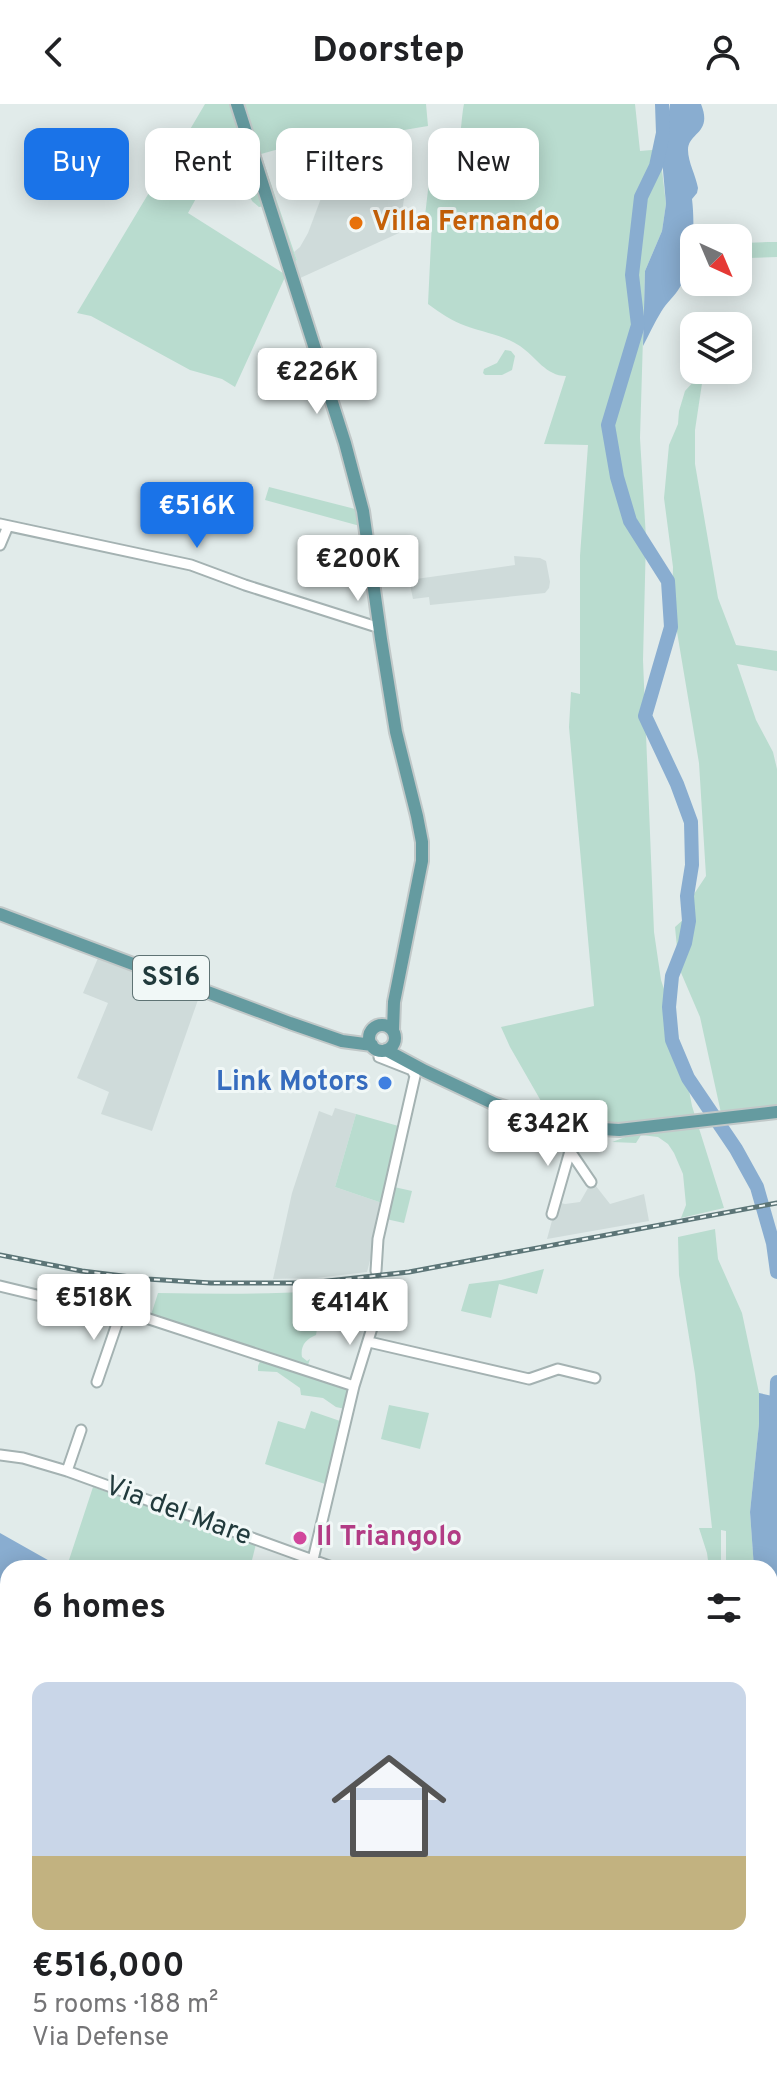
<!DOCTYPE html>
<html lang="en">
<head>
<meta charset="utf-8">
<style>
	:root { --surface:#fff; --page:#f2f2f2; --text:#202124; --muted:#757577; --accent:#1a73e8 }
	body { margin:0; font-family:Overpass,sans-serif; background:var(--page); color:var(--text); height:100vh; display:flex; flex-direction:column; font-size:30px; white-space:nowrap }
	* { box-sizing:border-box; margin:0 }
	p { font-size:26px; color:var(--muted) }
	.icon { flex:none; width:44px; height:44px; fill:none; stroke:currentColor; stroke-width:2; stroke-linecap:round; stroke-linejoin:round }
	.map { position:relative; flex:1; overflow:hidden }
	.details { position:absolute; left:0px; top:1456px; width:778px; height:538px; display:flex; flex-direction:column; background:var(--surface); border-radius:24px 24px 0 0; box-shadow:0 4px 20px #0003 }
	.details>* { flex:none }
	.guide { position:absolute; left:24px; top:24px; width:730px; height:72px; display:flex; gap:16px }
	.needle { width:52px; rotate:136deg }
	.buttons { position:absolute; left:680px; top:120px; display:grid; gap:16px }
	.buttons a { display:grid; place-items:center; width:72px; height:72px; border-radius:16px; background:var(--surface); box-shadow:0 4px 20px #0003; font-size:40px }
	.price { position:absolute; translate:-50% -68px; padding:0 18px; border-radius:8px; background:#fff; color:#222; font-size:26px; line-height:52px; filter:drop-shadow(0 2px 4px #0008) }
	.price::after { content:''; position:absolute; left:50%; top:48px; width:24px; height:18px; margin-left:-12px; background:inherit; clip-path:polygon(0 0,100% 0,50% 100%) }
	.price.selected { background:var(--accent); color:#fff }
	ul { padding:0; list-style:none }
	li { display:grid; align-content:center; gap:16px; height:424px; padding:0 32px }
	li span { display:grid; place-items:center; height:248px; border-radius:16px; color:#555 }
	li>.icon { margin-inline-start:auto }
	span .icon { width:144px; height:144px; fill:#fffc; stroke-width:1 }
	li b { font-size:34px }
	h2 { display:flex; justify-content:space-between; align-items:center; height:96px; padding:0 32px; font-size:34px }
	.tag { padding:0 28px; border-radius:16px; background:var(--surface); box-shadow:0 4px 20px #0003; font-size:28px; line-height:72px }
	.tag.selected { background:var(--accent); color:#fff }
	header { display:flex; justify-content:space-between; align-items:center; height:104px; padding:0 32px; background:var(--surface); font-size:36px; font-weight:700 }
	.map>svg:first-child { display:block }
</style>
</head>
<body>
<header><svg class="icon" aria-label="back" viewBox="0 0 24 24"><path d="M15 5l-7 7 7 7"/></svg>Doorstep<svg class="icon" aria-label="person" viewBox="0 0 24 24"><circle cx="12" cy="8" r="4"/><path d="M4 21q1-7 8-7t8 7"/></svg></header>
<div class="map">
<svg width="777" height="1993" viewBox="0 0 777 1993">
	<rect width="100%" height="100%" fill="#e1ebea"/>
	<path fill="#cfdbda" d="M 335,57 L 409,60 L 399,129 L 298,175 L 293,159 L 297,156 L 294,148 L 300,143 L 308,129 Z
		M 514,452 L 540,454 L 546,457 L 550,478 L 549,484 L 545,489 L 430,501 L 429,493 L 413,495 L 409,476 L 515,461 Z
		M 98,854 L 199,893 L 152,1027 L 101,1010 L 109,988 L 77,974 L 108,899 L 83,889 Z
		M 335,1004 L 356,1010 L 335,1083 L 385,1100 L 367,1168 L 316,1174 L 273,1175 L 292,1089 L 319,1007 L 332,1012 Z
		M 592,1077 L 610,1100 L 644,1090 L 649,1117 L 547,1135 L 557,1098 L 565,1100 L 580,1098 Z"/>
	<path fill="#b9dccf" d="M 205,0 L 233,0 L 265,102 L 259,103 L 252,97 L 246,83 L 237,75 L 236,70 L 243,58 C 211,59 202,85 188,109 L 286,171 L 235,283 L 222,275 L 190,266 L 91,212 L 77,209 L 150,87 L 153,88 Z
		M 242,0 L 426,0 L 428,22 L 380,30 L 311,36 L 261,50 L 294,148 L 297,156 L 293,159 Z
		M 464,0 L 635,0 L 640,47 L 663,45 L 662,66 L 666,100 L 662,127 L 645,167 L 640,334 L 646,434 L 643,556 L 654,828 L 661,876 L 677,925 L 692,1002 L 724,1104 L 681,1114 L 686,1101 L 683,1070 L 674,1049 L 668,1040 L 658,1033 L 641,1031 L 636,1039 L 612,1038 L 628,1032 L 645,1029 L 644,1017 C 610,1021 582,1021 549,1011 L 510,943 L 501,923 L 594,902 L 569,623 L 571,588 L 580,590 L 580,452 L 588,341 L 544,340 L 566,272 C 546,272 536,253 520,242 C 503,231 485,229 466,222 C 452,217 440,209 428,200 L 432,117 L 425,112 L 431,60 C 465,58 459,24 464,0 Z
		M 768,138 L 777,138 L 777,153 L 748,154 L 741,161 L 739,160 L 738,143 L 741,139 Z
		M 505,246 L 511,247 L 515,252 L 512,266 L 502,271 L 485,271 L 483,269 L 484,265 L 497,259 Z
		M 704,266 L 695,326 L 695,360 L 718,494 L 736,541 L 777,547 L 777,567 L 737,560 L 756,616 L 773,648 L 777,665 L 777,1003 L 721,1009 L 700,913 L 679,864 L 675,823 L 694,806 L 692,793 L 706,772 L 699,659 L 672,498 L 673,463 L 664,394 L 669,341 L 678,320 L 679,307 L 685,287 Z
		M 269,383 L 359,406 L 360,422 L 265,396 Z
		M 356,1010 L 402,1023 L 385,1100 L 335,1083 Z
		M 394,1083 L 412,1087 L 404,1119 L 386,1115 Z
		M 715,1125 L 718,1155 L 742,1209 L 759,1289 L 759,1320 L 750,1408 L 754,1464 L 726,1464 L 726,1427 L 721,1426 L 721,1464 L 709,1464 L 707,1449 L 699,1424 L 712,1424 L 695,1270 L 679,1171 L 678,1133 Z
		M 544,1165 L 537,1190 L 499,1180 L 491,1214 L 461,1207 L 469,1180 L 501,1176 Z
		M 374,1182 L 374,1193 L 295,1203 L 296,1217 L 315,1221 L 317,1225 L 316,1231 C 306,1235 300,1242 302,1253 L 307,1257 L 310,1255 L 308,1261 L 151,1211 L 158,1189 C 231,1190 302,1191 374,1182 Z
		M 261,1255 L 350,1283 L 345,1305 L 336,1303 L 323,1294 L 301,1291 L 300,1284 L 277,1268 L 258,1267 L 258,1262 Z
		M 389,1301 L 429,1309 L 420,1345 L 381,1335 Z
		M 311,1307 L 343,1318 L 328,1381 L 265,1360 L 278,1317 L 305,1325 Z
		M 93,1383 L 256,1440 L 250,1464 L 83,1464 L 69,1456 Z
		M 770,1611 C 777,1641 777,1662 770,1692 Z"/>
	<path fill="#89add0" d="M 670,0 L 701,0 C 713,30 688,28 688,46 C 688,58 696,72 698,84 L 697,89 L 692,95 C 695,119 694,162 680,183 C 675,192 666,199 661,208 C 654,219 649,231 643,242 L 645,167 L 662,127 L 666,100 L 662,55 Z
		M 759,1289 L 777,1293 L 777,1635 L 770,1611 L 770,1464 L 754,1464 L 750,1408 L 759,1320 Z
		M 0,1429 L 62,1464 L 8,1464 L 8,1986 L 770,1986 L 770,1933 L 777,1933 L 777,1993 L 0,1993 Z
		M 777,1673 L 777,1872 L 770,1883 L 770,1692 Z"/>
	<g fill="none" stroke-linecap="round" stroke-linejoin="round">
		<path stroke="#89add0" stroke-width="14" d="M 662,0 L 663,29 L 656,62 L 641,93 L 632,171 L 638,221 L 608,321 L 617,373 L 630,417 L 668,477 L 671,523 L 645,612 L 677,680 L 691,718 L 692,761 L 687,792 L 689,817 L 685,839 L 672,872 L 669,903 L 672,936 L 688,974 L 736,1045 L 757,1083 L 773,1139 L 777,1168
			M 776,1310 L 777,1278"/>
		<g stroke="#a4b2b2" stroke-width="13">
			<path id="minor" d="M 0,420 L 191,461 L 245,481 L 380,524
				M 0,441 L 8,422
				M 545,1017 L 570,1047 L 552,1110
				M 570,1047 L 591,1078
				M 376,1167 L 378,1135 L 415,972 L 412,966 L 379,953 L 380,946
				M 0,1182 L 66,1198 L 143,1213 L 354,1282
				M 369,1238 L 529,1275 L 558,1265 L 595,1274
				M 97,1278 L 121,1208
				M 0,1351 L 23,1354 L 67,1367 L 335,1464
				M 67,1367 L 81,1326
				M 311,1464 L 354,1282 L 376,1211 L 378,1181"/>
		</g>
		<g stroke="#c1c8c8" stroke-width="16">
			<path id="major" d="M 237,0 L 345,339 L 363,407 L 381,535 L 396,628 L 417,712 L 422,738 L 422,757 L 394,898 L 393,926
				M 0,810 L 290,919 L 342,937 L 372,941
				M369 934a13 13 0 1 1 26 0a13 13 0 1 1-26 0Z
				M 386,946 L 425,967 L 495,1000 L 568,1023 L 619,1026 L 777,1008"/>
		</g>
		<use href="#minor" stroke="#fff" stroke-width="9"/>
		<use href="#major" stroke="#659ba0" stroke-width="12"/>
		<g stroke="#5c7577" stroke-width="5">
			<path id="rail" d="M 0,1151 L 82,1167 L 147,1175 L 211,1179 L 310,1179 L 409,1168 L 777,1099"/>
		</g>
		<use href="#rail" stroke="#f1f8f7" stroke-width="2" stroke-dasharray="6" stroke-linecap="butt"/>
	</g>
	<circle fill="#e8710a" stroke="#f1f8f7" stroke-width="3" cx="356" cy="119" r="8"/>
	<circle fill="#3f7fe0" stroke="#f1f8f7" stroke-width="3" cx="385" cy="979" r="8"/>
	<circle fill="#d1479c" stroke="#f1f8f7" stroke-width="3" cx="300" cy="1434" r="8"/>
	<g text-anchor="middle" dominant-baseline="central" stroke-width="6" stroke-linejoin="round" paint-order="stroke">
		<rect fill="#f1f8f7" stroke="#5f7374" stroke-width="2" x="133" y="852" width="76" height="44" rx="6"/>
		<g font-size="26" font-weight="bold" fill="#213a3c">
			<text x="171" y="874">SS16</text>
		</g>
		<g font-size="28" font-weight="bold" fill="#c56008" stroke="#f1f8f7" text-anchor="start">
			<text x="372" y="119">Villa Fernando</text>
		</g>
		<g font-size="28" font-weight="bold" fill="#366cbe" stroke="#f1f8f7" text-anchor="end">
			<text x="369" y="979">Link Motors</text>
		</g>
		<g font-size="28" fill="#213a3c" stroke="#f1f8f7">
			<text transform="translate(178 1408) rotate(20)">Via del Mare</text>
		</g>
		<g font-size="28" font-weight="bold" fill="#b23c85" stroke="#f1f8f7" text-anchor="start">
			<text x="316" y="1434">Il Triangolo</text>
		</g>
	</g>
</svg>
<div class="buttons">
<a><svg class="needle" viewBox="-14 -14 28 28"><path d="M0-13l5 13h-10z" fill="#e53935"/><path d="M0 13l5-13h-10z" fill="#757577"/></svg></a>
<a><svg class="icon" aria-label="layers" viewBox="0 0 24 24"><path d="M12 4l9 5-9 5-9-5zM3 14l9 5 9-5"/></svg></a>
</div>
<b class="price" style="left:317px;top:312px">€226K</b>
<b class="price selected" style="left:197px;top:446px">€516K</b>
<b class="price" style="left:358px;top:499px">€200K</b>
<b class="price" style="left:548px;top:1064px">€342K</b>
<b class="price" style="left:94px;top:1238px">€518K</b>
<b class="price" style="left:350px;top:1243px">€414K</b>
<div class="guide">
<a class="tag selected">Buy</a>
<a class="tag">Rent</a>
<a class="tag">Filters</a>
<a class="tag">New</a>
</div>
<section class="details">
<h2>6 homes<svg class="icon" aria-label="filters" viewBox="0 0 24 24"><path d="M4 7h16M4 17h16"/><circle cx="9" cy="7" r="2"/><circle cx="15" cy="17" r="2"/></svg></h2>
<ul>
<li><span style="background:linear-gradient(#c9d6e8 70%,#c2b280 0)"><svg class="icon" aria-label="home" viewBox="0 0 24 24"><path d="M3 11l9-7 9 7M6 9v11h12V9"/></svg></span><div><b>€516,000</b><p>5 rooms · 188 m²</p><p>Via Defense</p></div></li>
</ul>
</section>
</div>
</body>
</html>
